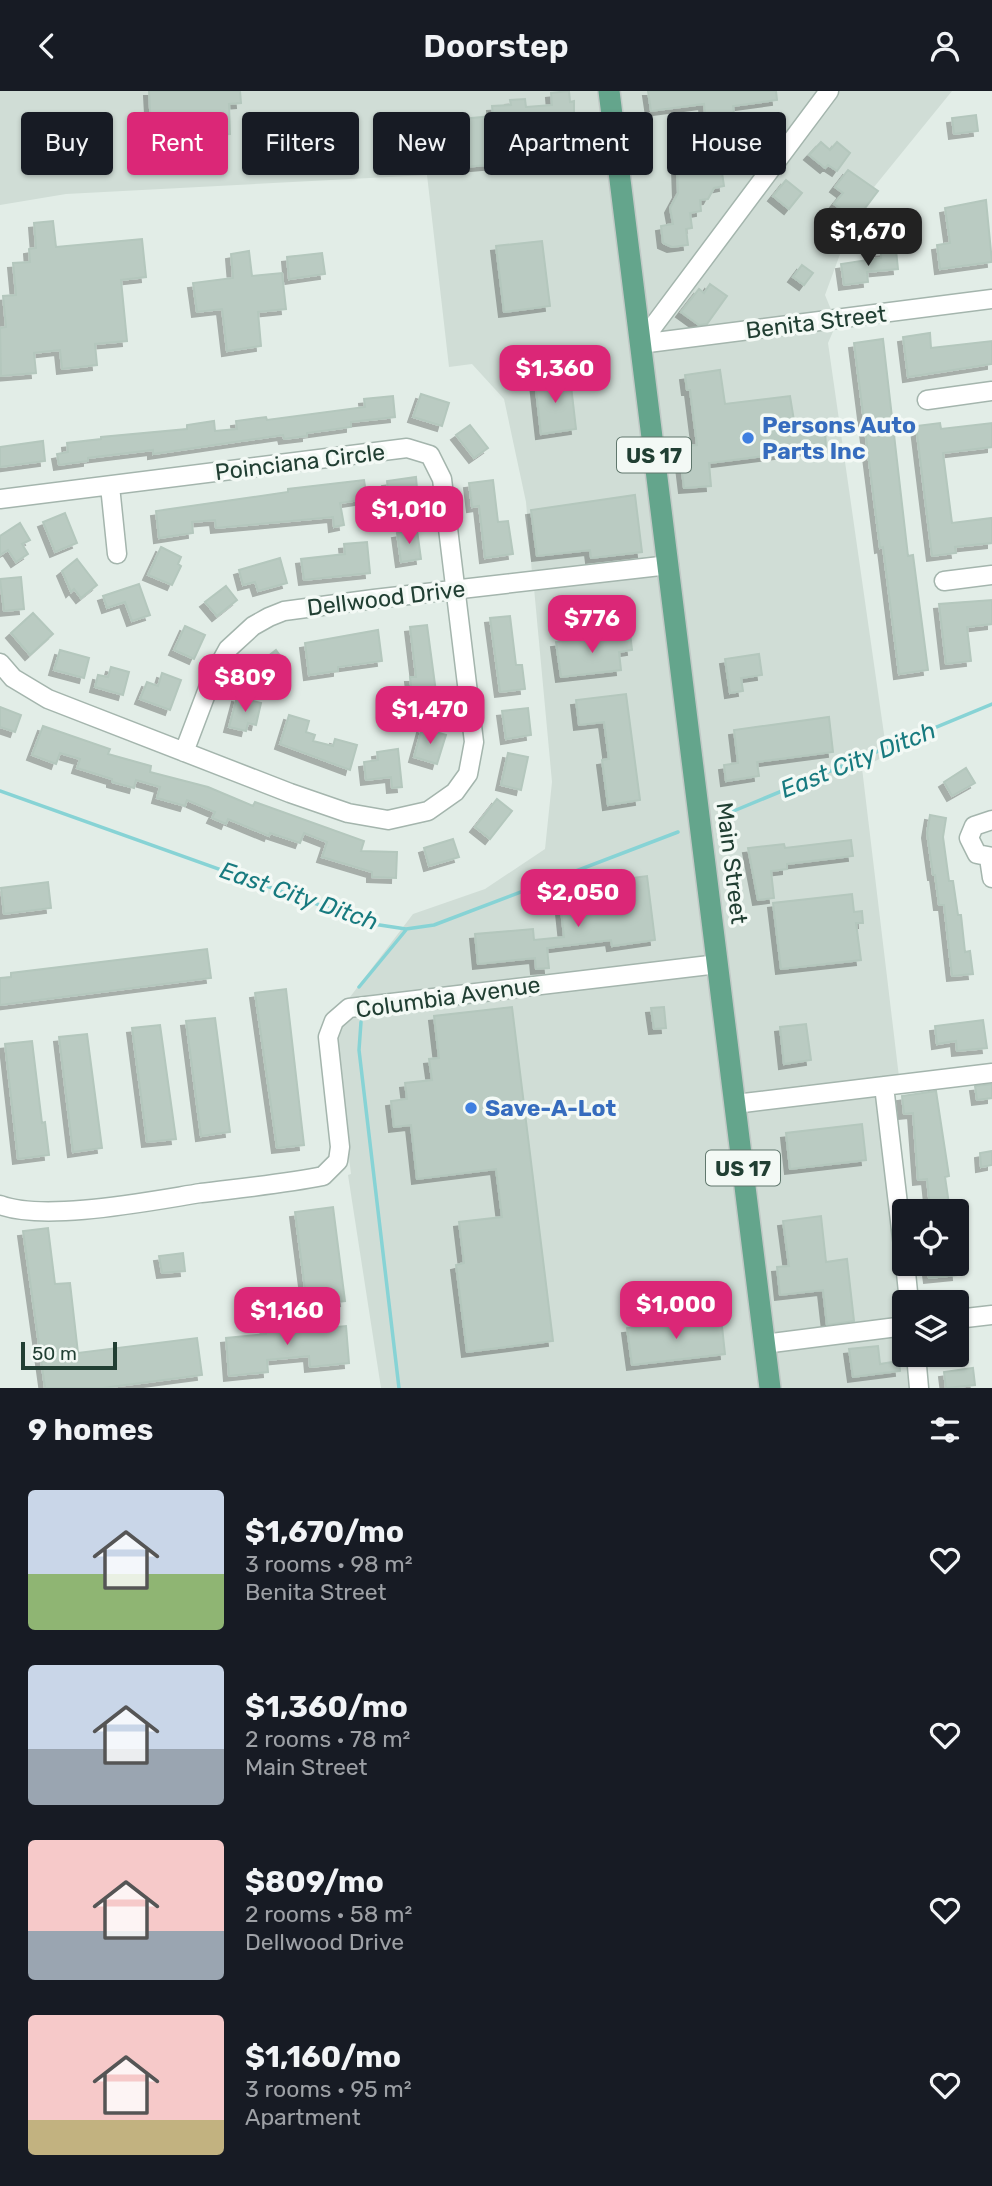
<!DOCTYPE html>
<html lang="en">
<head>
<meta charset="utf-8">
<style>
	:root { --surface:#171b24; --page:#242831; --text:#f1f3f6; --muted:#9ea1a6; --accent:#db2777 }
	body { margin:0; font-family:Rubik,sans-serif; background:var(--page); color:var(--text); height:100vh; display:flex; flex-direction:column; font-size:26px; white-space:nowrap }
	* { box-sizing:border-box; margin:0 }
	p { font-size:23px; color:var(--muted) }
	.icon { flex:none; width:38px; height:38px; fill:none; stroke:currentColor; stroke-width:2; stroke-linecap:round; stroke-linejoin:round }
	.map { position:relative; height:1297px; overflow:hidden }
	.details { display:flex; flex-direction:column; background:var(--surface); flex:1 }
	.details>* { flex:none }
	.top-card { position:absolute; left:21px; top:21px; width:950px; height:63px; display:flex; gap:14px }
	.controls { position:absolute; left:892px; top:1108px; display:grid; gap:14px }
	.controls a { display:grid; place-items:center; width:77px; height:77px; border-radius:7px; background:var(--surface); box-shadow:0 2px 5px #0004; font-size:35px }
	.scale { position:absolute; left:21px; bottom:18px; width:96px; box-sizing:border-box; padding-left:7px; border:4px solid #213f33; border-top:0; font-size:19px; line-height:24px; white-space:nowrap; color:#213f33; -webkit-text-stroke:5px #f3f9f5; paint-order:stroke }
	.price { position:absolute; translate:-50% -60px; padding:0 16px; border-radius:14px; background:var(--accent); color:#fff; font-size:23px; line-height:46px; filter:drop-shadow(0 2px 4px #0008) }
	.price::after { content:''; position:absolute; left:50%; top:42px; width:21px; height:16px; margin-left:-10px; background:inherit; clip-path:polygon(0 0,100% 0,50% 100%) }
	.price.current { background:#222; color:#fff }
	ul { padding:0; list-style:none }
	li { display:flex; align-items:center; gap:21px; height:175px; padding:0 28px }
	li span { display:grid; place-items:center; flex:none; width:196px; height:140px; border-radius:7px; color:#555 }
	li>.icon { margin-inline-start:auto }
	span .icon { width:84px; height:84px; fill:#fffc; stroke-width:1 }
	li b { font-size:30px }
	h2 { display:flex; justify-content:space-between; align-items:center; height:84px; padding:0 28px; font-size:30px }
	.chip { padding:0 24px; border-radius:7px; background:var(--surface); box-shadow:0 2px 5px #0004; font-size:24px; line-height:63px }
	.chip.current { background:var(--accent); color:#fff }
	header { display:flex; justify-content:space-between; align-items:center; height:91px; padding:0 28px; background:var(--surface); font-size:32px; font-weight:600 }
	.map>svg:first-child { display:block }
</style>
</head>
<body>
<header><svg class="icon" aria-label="back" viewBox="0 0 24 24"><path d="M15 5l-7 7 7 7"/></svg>Doorstep<svg class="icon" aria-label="person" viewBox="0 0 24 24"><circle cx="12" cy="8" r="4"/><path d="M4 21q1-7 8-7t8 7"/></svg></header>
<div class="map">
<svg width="992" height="1297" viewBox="0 0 992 1297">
	<defs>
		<filter id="shadow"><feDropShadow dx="-5" dy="5" stdDeviation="0" flood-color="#0004"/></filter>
	</defs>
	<rect width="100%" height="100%" fill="#e2ede7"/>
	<path fill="#d0ddd6" d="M 0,0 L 602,0 L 661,467 L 532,482 L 526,411 L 504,308 L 472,273 L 449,276 L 427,84 L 66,103 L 0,114 Z
		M 616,0 L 820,0 L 645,236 Z
		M 838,0 L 952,0 L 857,117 L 825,204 L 832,221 L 656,244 Z
		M 835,236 L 828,252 L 887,664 L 862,677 L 899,986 L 741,1004 L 727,864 L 648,260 Z
		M 663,482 L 710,865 L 347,910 L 413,823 L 485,798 L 545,758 L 552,691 L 534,497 Z
		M 713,881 L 763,1297 L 381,1297 L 348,1084 L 351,1083 L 335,954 L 339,935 L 352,924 Z
		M 878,1003 L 905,1228 L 770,1244 L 743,1019 Z
		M 905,1243 L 905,1264 L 909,1264 L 913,1297 L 777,1297 L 772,1259 Z"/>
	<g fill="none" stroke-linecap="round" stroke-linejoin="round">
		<path stroke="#87d3d5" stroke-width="3.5" d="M 0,700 L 373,833 L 406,838 L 434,834 L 678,741
			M 724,724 L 992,613
			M 359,896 L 406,839
			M 361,931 L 359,959 L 399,1297"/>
	</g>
	<path fill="#bacbc2" stroke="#b4c7bd" stroke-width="2" filter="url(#shadow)" d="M 149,0 L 240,0 L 241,12 L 229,13 L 230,43 L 156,47 L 156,36 L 151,36 Z
		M 569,0 L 570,11 L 574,10 L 574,42 L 542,45 L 544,69 L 465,76 L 461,28 L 493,25 L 492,15 L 511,14 L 510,9 L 525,8 L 526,16 L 552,14 L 551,2 Z
		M 648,0 L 776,0 L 777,9 L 733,15 L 738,57 L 719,61 L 724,95 L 714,97 L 708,108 L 700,109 L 701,120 L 690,122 L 692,137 L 686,138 L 688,154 L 672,156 L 663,152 L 661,135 L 673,133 L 670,117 L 678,102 L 677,74 L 704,71 L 709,59 L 704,13 L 651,20 Z
		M 976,24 L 978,40 L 954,43 L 952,27 Z
		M 821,51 L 830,59 L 837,51 L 850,62 L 837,80 L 828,74 L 825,77 L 809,64 Z
		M 848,79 L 878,100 L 856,129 L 834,113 L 843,102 L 835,96 Z
		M 786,89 L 802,102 L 789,118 L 773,105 Z
		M 986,109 L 992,171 L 940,178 L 937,154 L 950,152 L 945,117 Z
		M 53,130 L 56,156 L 142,148 L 146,186 L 121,189 L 127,250 L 95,253 L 97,274 L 62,278 L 60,259 L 34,262 L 36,282 L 1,285 L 0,237 L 6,236 L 3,205 L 16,204 L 13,172 L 30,171 L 29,158 L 36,157 L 34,132 Z
		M 542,150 L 550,215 L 504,221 L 496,155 Z
		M 896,159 L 898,178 L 867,181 L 868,191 L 844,194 L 841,173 L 881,167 L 881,161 Z
		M 249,160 L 252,185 L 282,182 L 286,218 L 258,221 L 261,255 L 227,260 L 222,218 L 197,221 L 193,192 L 233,187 L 231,163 Z
		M 322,162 L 325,183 L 289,188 L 287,166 Z
		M 802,174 L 813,182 L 804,194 L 793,186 Z
		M 710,193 L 727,205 L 707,233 L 699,234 L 681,221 L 699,198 L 704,202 Z
		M 930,242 L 931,257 L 992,250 L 992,273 L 908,286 L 903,246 Z
		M 883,248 L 908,465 L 913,464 L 928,579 L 899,583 L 883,456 L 880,457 L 854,252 Z
		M 720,279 L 725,313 L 790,305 L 796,342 L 825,338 L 826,357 L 709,372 L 711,395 L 684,397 L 679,356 L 697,354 L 690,299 L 687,299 L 685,284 Z
		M 570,286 L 576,338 L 541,343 L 535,290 Z
		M 421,303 L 449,312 L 442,335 L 413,326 Z
		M 393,305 L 395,326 L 351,331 L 351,336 L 307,342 L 307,345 L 284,348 L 283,344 L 153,363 L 153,359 L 88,367 L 88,370 L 59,374 L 57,363 L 68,361 L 67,352 L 101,348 L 101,346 L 187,338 L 187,334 L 214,330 L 215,340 L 237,338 L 236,330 L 266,326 L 267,329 L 365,316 L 364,308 Z
		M 940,332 L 941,338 L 992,332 L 992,356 L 943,362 L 952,432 L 992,427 L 992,452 L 955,456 L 956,462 L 932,465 L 916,335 Z
		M 470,334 L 488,357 L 474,367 L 456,344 Z
		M 43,350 L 45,370 L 0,376 L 0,356 Z
		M 416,386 L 417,398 L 409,399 L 412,420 L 391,423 L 387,390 Z
		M 364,389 L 367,408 L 340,412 L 344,434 L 334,436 L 333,426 L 216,437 L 215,429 L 192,431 L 193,442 L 159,447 L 156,420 L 288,401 L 288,398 Z
		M 493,389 L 498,431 L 508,430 L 513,463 L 485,467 L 479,415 L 472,416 L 469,392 Z
		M 635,404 L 642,461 L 591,467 L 590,459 L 537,465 L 531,419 Z
		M 65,422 L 77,452 L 55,461 L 43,431 Z
		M 20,432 L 30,449 L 22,453 L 28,463 L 16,471 L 8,459 L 0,464 L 0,445 Z
		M 417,439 L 421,468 L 401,471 L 397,442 Z
		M 367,451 L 370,482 L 304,489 L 301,468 L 345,463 L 344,453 Z
		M 161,456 L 181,466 L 178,473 L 181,475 L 172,494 L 148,484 Z
		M 280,467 L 287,492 L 258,500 L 255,491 L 243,494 L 239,479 Z
		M 77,468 L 97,494 L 81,507 L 74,498 L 71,501 L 62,480 Z
		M 21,486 L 24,518 L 4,520 L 0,488 Z
		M 139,493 L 150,524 L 132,530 L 125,511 L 107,517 L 103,505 Z
		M 226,495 L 237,509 L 217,525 L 205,511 Z
		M 992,509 L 992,533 L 967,536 L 971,570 L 946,573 L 939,513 Z
		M 33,522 L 53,543 L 30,564 L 11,542 Z
		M 510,525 L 516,574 L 522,574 L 525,598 L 500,601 L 490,527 Z
		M 427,534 L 438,616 L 414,619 L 410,586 L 416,586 L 410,536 Z
		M 185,535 L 205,544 L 194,568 L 174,559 Z
		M 378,539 L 382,570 L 338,576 L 338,580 L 309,584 L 305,552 Z
		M 630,542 L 632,559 L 619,561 L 621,579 L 561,586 L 556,551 Z
		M 60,559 L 89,567 L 84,587 L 54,579 Z
		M 276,559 L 290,578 L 261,599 L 248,581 Z
		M 759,563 L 762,584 L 741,587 L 743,600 L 730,602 L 725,568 Z
		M 111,576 L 129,581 L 123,604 L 95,596 L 98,584 L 108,586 Z
		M 162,582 L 181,589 L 170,619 L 140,608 L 147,591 L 158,595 Z
		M 626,603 L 640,709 L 608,714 L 602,669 L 609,668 L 604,631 L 579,634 L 576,609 Z
		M 237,606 L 261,612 L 256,634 L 248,632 L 246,640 L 229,636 Z
		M 0,616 L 21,624 L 15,641 L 0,636 Z
		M 528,617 L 531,644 L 506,648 L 502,620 Z
		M 289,624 L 309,630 L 306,641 L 315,644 L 313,650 L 333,655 L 335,648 L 357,654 L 350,679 L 280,653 Z
		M 829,626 L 833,661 L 757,671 L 759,685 L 726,690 L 724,674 L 738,672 L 734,639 Z
		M 43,635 L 110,658 L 108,663 L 151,675 L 150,681 L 208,696 L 253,715 L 255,711 L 364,750 L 361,760 L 397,761 L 396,787 L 372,786 L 372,781 L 322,766 L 327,751 L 304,742 L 300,752 L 270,742 L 269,745 L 228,728 L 226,733 L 212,727 L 215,721 L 187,709 L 185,715 L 157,707 L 160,696 L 136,689 L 134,697 L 112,691 L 112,688 L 77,677 L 80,668 L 60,662 L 56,673 L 32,664 Z
		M 422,637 L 446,644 L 437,673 L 414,666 Z
		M 398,658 L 402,696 L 392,697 L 391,686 L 366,689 L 364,671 L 378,669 L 377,661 Z
		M 508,662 L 528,666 L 521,699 L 501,694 Z
		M 966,677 L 975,692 L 952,705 L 944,691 Z
		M 497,708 L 512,720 L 490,748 L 475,736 Z
		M 930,724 L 946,727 L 943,746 L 949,790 L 953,790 L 958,824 L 961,824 L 965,861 L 970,860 L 973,883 L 952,885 L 944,814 L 939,814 L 935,784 L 933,784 L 927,742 Z
		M 453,748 L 459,766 L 429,775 L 424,757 Z
		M 851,749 L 853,765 L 787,773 L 787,778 L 771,780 L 774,807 L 758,809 L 748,757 L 784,753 L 785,757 Z
		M 647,785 L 655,849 L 612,855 L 611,849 L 547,857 L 549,877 L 536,878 L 535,867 L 478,873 L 475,843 L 533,838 L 534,849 L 564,846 L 561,818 L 627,810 L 624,788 Z
		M 48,791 L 51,817 L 4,823 L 1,797 Z
		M 852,803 L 854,821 L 862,820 L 863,832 L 856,832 L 861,869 L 781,878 L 773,812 Z
		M 207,858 L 211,887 L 0,914 L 0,887 L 11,886 L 11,882 Z
		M 286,898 L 304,1054 L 277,1057 L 255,902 Z
		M 512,916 L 553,1250 L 467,1261 L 456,1174 L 464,1172 L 459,1131 L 502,1126 L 496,1078 L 417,1088 L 411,1034 L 394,1036 L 391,1010 L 407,1008 L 405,992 L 432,989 L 429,968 L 439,967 L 434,925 Z
		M 664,916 L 666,937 L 654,938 L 651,917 Z
		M 215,927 L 230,1041 L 201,1045 L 186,930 Z
		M 983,929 L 987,957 L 957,960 L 956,950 L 937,953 L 935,935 Z
		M 806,933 L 811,969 L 784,973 L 780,936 Z
		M 160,934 L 176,1048 L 147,1051 L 132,937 Z
		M 87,943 L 102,1057 L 73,1061 L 59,946 Z
		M 32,950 L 42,1032 L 45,1031 L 49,1064 L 18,1068 L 5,953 Z
		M 992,993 L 992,1007 L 977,1009 L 975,995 Z
		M 936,1000 L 949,1085 L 945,1086 L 949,1113 L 930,1116 L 927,1088 L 918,1089 L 913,1022 L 904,1023 L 902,1005 Z
		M 862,1033 L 866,1069 L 790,1078 L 786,1042 Z
		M 992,1060 L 992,1074 L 981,1076 L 980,1062 Z
		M 333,1116 L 345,1210 L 307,1214 L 295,1121 Z
		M 821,1125 L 826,1171 L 847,1168 L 854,1230 L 827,1234 L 823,1199 L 780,1204 L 777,1176 L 789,1175 L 783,1130 Z
		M 48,1137 L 55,1193 L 70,1192 L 78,1262 L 197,1247 L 202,1284 L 103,1297 L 45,1297 L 23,1140 Z
		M 183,1162 L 185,1180 L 162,1182 L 159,1165 Z
		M 927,1172 L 956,1172 L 957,1184 L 929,1187 Z
		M 721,1226 L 725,1263 L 632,1274 L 627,1237 Z
		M 304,1227 L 305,1239 L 346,1235 L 349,1272 L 310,1276 L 309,1265 L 267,1269 L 268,1281 L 229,1285 L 226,1247 L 266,1243 L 265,1231 Z
		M 878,1255 L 880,1273 L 899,1270 L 900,1280 L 853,1286 L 849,1258 Z
		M 973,1277 L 975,1294 L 946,1297 L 944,1281 Z"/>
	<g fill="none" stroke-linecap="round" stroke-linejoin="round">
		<g stroke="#a4b5ad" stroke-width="21">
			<path id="minor" d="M 640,253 L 992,208
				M 640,253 L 829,0
				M 927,309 L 992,300
				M 110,395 L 117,463
				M 0,408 L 407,357 L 430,364 L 442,388 L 474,651 L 468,683 L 455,701 L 428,720 L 388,729 L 348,722 L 290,702 L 48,608 L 13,587 L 0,572
				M 944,490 L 992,484
				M 184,661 L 212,587 L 228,558 L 253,535 L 269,526 L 284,520 L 374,508 L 669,474
				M 992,729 L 974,735 L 969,747 L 977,763 L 992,766
				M 989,767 L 992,787
				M 884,995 L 905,1172
				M 735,1013 L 992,982
				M 0,1114 C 45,1131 150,1110 201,1102 C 241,1097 283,1093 323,1085 L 338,1070 L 340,1056 L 328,946 L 334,930 L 349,917 L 718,873
				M 905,1172 L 909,1211
				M 957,1228 L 992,1224
				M 764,1253 L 905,1235
				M 916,1264 L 919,1297"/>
		</g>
		<g stroke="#c1c9c6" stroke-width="24">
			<path id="major" d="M 609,0 L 770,1297"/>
		</g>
		<use href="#minor" stroke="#fff" stroke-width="18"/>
		<use href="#major" stroke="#64a58c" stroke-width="21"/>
	</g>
	<g fill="#3f7fe0" stroke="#f3f9f5" stroke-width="2.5">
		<circle cx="748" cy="347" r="7"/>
		<circle cx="471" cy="1017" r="7"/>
	</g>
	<g text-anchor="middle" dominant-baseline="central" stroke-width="7" stroke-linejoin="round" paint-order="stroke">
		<g fill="#f3f9f5" stroke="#60776d" stroke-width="2">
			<rect x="617" y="346.5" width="74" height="35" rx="5"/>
			<rect x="706" y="1059.5" width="74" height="35" rx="5"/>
		</g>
		<g font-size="21" font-weight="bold" fill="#213f33">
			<text x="654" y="364">US 17</text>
			<text x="743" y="1077">US 17</text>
		</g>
		<g font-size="23" fill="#213f33" stroke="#f3f9f5">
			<text transform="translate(816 231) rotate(-7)">Benita Street</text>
			<text transform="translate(300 371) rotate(-7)">Poinciana Circle</text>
			<text transform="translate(386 507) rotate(-7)">Dellwood Drive</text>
			<text transform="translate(732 772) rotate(83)">Main Street</text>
			<text transform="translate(448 906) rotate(-8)">Columbia Avenue</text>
		</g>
		<g font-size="23" font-weight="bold" fill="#366cbe" stroke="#f3f9f5" text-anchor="start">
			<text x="762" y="334">Persons Auto<tspan x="762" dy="26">Parts Inc</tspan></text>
			<text x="485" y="1017">Save-A-Lot</text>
		</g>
		<g font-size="24" font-style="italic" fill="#177a7f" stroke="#f3f9f5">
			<text transform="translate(858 669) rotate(-22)">East City Ditch</text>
			<text transform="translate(299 805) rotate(19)">East City Ditch</text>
		</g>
	</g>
</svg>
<div class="controls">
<a><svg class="icon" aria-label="locate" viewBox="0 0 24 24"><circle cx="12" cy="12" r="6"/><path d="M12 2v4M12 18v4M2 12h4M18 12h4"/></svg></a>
<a><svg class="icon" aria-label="layers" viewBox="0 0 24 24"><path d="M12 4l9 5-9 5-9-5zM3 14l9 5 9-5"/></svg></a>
</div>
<div class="scale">50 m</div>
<b class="price current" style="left:868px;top:177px">$1,670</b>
<b class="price" style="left:555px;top:314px">$1,360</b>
<b class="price" style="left:409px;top:455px">$1,010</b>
<b class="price" style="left:592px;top:564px">$776</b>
<b class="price" style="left:245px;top:623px">$809</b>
<b class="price" style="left:430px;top:655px">$1,470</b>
<b class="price" style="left:578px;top:838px">$2,050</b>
<b class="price" style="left:676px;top:1250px">$1,000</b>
<b class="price" style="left:287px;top:1256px">$1,160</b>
<div class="top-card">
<a class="chip">Buy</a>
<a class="chip current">Rent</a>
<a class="chip">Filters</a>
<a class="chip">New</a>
<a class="chip">Apartment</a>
<a class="chip">House</a>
</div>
</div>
<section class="details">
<h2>9 homes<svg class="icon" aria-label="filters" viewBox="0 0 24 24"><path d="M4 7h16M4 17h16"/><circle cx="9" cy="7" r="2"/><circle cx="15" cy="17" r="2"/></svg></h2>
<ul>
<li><span style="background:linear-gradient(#c9d6e8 60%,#8fb573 0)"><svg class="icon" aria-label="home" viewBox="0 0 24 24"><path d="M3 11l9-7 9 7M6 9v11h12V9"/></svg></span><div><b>$1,670/mo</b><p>3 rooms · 98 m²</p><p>Benita Street</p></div><svg class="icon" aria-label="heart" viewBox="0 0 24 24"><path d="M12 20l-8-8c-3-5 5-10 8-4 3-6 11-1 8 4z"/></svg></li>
<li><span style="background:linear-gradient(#c9d6e8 60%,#9aa5b1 0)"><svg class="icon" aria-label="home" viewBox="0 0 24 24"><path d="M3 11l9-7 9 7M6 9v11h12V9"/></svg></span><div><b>$1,360/mo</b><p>2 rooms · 78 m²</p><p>Main Street</p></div><svg class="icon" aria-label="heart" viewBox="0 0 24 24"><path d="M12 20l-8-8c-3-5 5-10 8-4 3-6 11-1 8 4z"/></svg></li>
<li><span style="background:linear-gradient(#f6c9c9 65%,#9aa5b1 0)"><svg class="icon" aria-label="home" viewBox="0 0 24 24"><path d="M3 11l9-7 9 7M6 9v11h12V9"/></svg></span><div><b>$809/mo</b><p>2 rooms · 58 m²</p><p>Dellwood Drive</p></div><svg class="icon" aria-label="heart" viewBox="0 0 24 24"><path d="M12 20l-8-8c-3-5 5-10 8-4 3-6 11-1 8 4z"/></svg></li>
<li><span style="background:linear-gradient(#f6c9c9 75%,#c2b280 0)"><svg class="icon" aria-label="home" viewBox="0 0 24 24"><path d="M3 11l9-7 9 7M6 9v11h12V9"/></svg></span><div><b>$1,160/mo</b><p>3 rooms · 95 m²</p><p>Apartment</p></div><svg class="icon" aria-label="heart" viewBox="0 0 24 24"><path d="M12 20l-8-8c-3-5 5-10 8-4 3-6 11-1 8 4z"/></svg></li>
</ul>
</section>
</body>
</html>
